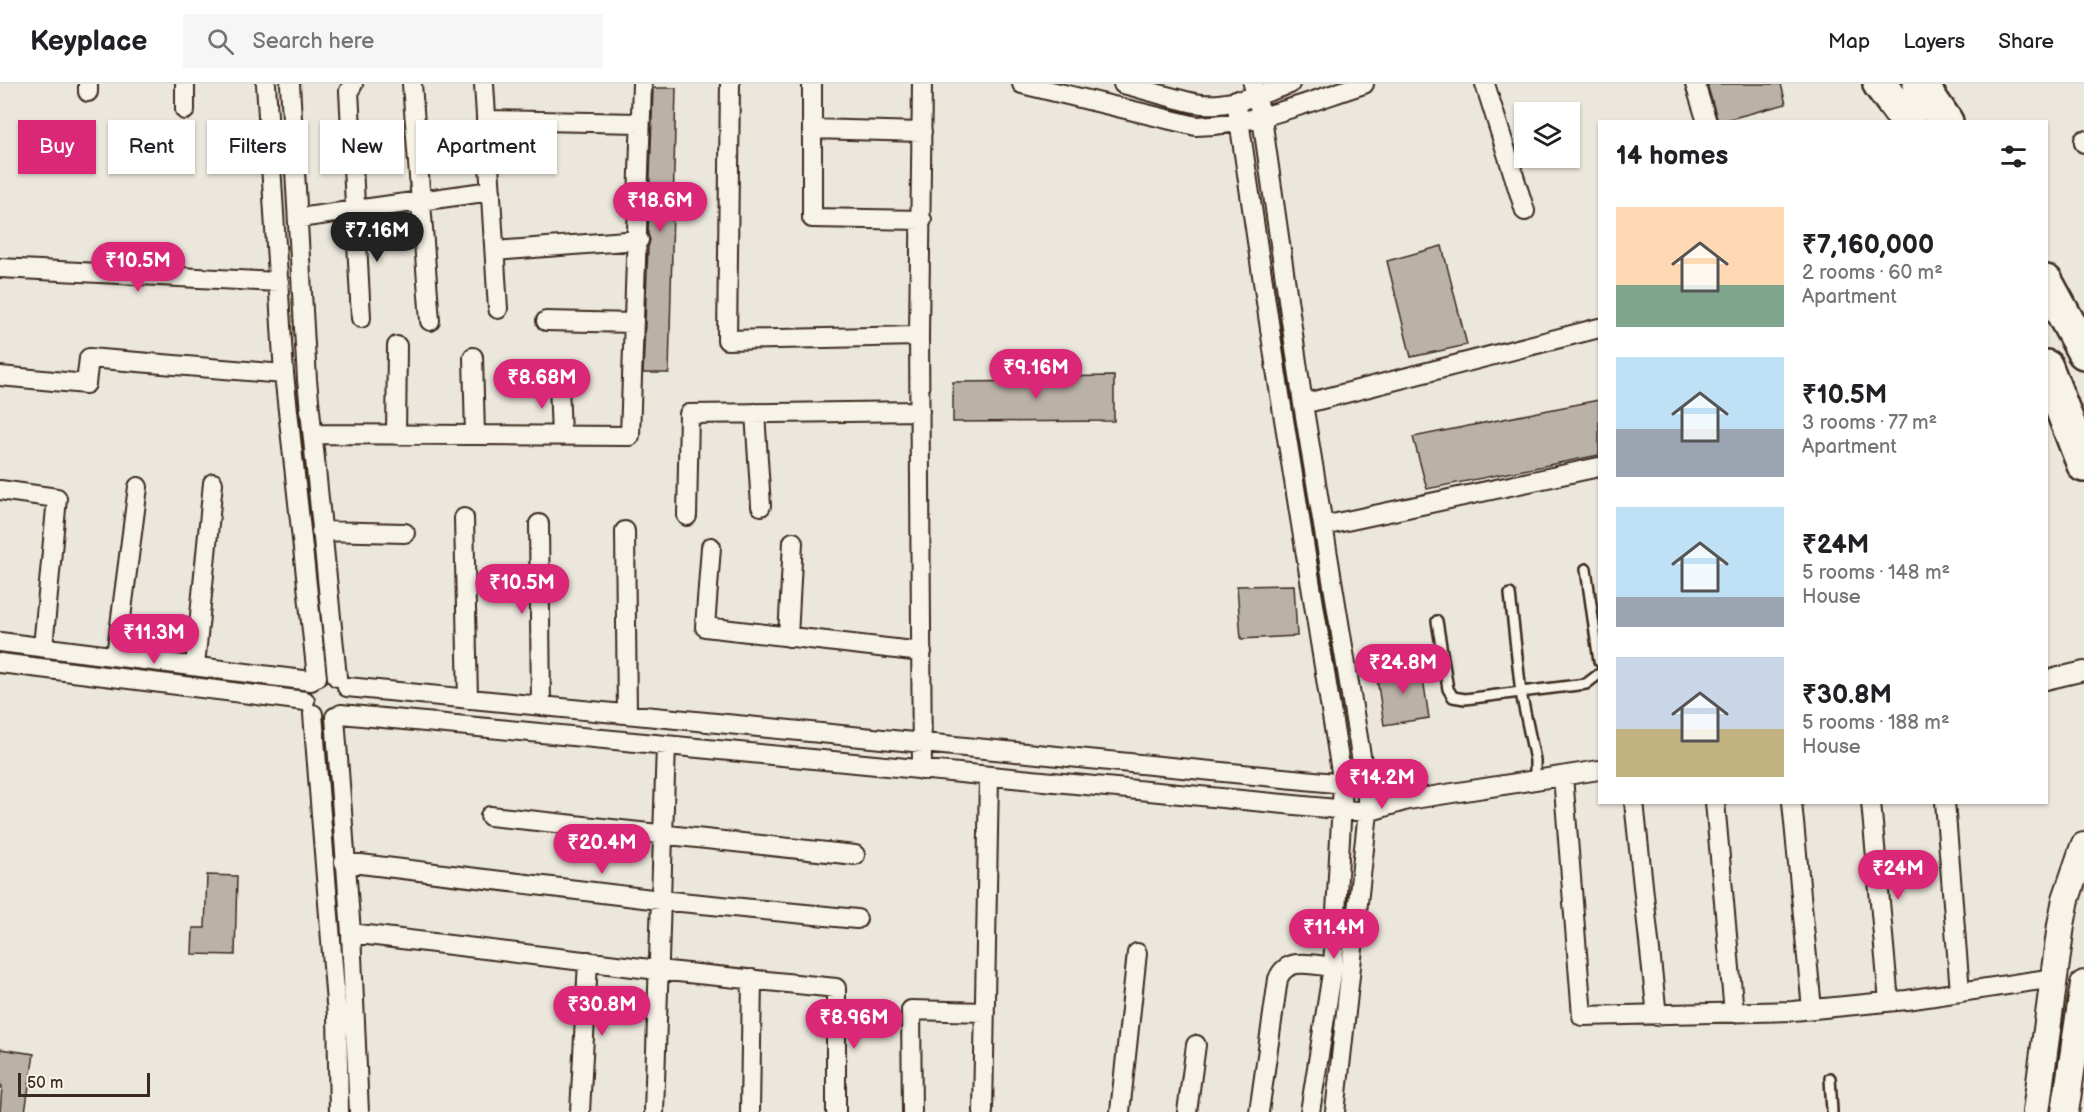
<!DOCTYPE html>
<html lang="en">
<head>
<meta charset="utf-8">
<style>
	:root { --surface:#fff; --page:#f6f6f6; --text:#202124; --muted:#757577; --line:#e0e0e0; --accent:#db2777 }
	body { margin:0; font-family:"Balsamiq Sans",sans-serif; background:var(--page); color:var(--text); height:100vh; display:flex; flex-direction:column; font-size:22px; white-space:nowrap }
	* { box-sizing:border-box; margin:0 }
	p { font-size:20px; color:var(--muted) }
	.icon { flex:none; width:33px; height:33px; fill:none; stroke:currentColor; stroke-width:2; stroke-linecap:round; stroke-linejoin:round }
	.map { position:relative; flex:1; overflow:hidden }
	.details { position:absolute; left:1598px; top:36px; width:450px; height:684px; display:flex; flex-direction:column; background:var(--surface); border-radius:0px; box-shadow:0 2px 4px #0004 }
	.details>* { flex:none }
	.banner { position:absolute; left:18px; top:36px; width:570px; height:54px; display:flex; gap:12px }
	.fabs { position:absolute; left:1514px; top:18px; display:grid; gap:12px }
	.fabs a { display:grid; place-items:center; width:66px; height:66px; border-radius:0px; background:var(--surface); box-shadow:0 2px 4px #0004; font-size:30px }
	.scale { position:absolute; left:18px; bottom:15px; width:132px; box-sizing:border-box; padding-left:6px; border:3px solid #3b2a1e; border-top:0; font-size:16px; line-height:21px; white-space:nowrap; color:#3b2a1e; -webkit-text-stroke:4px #f7f3e8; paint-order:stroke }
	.price { position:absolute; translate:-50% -51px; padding:0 14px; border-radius:21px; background:var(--accent); color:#fff; font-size:20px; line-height:39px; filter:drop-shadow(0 2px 3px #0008) }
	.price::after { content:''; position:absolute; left:50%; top:36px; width:18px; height:14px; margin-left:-9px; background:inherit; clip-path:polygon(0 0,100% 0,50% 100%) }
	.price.current { background:#222; color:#fff }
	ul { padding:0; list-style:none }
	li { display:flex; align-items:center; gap:18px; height:150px; padding:0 18px }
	li span { display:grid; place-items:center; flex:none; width:168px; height:120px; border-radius:0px; color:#555 }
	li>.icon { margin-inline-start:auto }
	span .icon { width:72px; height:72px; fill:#fffc; stroke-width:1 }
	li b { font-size:26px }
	h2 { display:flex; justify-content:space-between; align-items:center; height:72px; padding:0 18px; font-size:26px }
	.pill { padding:0 21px; border-radius:0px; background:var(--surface); box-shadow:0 2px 4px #0004; font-size:21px; line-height:54px }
	.pill.current { background:var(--accent); color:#fff }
	header { display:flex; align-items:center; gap:36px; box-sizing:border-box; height:84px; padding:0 30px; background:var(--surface); border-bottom:2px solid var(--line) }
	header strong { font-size:28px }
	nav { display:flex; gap:33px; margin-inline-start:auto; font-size:21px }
	.search { width:420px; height:54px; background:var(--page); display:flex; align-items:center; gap:15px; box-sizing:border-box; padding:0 21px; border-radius:0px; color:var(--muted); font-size:22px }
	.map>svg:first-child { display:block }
</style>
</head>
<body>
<header>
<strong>Keyplace</strong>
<div class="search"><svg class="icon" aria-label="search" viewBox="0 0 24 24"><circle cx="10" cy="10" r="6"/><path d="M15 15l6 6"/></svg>Search here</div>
<nav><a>Map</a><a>Layers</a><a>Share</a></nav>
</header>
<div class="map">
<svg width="2084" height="1028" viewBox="0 0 2084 1028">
	<rect width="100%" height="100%" fill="#ece7dc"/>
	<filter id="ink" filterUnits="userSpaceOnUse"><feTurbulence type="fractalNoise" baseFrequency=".0167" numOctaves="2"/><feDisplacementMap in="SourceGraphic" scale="12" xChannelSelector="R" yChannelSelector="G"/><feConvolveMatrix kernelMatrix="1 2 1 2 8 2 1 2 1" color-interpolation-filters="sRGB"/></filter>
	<g filter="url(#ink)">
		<path fill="#bab2a7" stroke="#3b2a1e" stroke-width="1.5" d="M 1707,0 L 1781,0 L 1786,20 L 1718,38 Z
			M 653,4 L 676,4 L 669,289 L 643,289 L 648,163 L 650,156 L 648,150 Z
			M 1442,162 L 1467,261 L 1411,273 L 1387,177 Z
			M 1114,292 L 1114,337 L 953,338 L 953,298 L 1039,297 L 1039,293 Z
			M 1599,316 L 1599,371 L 1427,405 L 1413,353 Z
			M 1294,501 L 1297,552 L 1241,555 L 1237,502 Z
			M 1421,581 L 1429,634 L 1384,641 L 1376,588 Z
			M 207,791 L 237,792 L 235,871 L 192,870 L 193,844 L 205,844 Z
			M 0,965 L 34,970 L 25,1028 L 0,1028 L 2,1002 L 0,1002 Z"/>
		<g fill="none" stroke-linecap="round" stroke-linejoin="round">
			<g stroke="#3b2a1e" stroke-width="14">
				<path id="lane" d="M 1586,485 L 1599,577
					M 1510,510 L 1521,609 L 1535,676 L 1535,697
					M 1437,537 L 1448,605 L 1453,613 L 1465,615 L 1586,600 L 1599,590
					M 1830,994 L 1832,1028"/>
			</g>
			<g stroke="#3b2a1e" stroke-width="22">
				<path id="street" d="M 185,0 L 185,26
					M 266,0 L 284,290 L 317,593
					M 290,0 L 307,296 L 337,593
					M 353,0 L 349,7 L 361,234
					M 412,0 L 430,237
					M 484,0 L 498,225
					M 730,0 L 727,256 L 919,252
					M 812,0 L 812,134 L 922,136
					M 1022,0 L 1196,42 C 1255,41 1308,18 1364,0
					M 1123,0 C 1147,6 1171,14 1195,19 C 1226,25 1261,10 1290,0
					M 1253,0 L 1262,34 L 1303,320 L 1366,702 L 1368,728 L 1335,1028
					M 1485,0 L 1525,127
					M 1695,0 L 1707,38
					M 88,8 L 88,0
					M 1236,16 L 1277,292 L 1343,700 L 1333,883 L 1310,1028
					M 486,36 L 640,39
					M 812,45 L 922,48
					M 2084,59 L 2084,56
					M 299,134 L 491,107
					M 495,167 L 639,156
					M 0,184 L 279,198
					M 546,237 L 634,239
					M 473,273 L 475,351
					M 0,292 L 86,300 L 89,274 L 284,290
					M 559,299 L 561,352
					M 1303,320 L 1599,244
					M 755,329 L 761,422
					M 313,350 L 630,352 L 642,0
					M 396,351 L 397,262
					M 0,406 L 57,414 L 43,563
					M 687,432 L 689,330 L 920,327
					M 464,434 L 468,615
					M 539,440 L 541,622
					M 1323,442 L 1599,383
					M 321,447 L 405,449
					M 625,447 L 627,630
					M 711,463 L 705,543 L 922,568
					M 788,553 L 793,458
					M 0,558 L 311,597
					M 116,572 L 138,403
					M 0,579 L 305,617
					M 195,582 L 213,399
					M 2046,596 L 2084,587
					M 347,603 L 1366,702 L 1408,716
					M 313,630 L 337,932 L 339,1028
					M 341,630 L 1368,728 L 1408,716 L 1599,686
					M 335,633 L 351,849 L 359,1028
					M 922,686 L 919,252 L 922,0
					M 1563,692 L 1582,932 L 1793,927 L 1907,916 L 2054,894
					M 1634,718 L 1657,932
					M 1715,718 L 1734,929
					M 1792,718 L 1812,925
					M 1871,718 L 1889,918
					M 1945,718 L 1960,908
					M 490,732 L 855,771
					M 344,778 L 660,816 L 857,835
					M 351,849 L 658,886 L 836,904 L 836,1028
					M 580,1028 L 588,877
					M 654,1028 L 666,661
					M 750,1028 L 752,895
					M 912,1028 L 911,926 L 985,928
					M 983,1028 L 989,692
					M 1120,1028 L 1137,869
					M 1187,1028 L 1196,961
					M 1259,1028 L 1278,895 C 1287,872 1312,881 1333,883"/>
			</g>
			<g stroke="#3b2a1e" stroke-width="30">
				<path id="secondary" d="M 2036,1028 L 2061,841 L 2066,815 L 2084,762
					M 2065,1028 L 2084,900"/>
			</g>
			<g stroke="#3b2a1e" stroke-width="38">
				<path id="highway" d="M 1880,0 L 1908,38
					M 1920,0 L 1946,38
					M 2046,198 L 2084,268
					M 2046,283 L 2084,381"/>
			</g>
			<use href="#lane" stroke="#f7f3e8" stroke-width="9"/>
			<use href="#street" stroke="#f7f3e8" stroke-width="18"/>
			<use href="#secondary" stroke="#f7f3e8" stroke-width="26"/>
			<use href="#highway" stroke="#f7f3e8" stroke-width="33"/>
		</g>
	</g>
</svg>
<div class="fabs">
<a><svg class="icon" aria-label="layers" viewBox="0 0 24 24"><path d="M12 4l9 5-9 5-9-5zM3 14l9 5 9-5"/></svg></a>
</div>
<div class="scale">50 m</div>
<b class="price" style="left:660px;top:149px">₹18.6M</b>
<b class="price current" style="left:377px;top:179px">₹7.16M</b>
<b class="price" style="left:138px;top:209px">₹10.5M</b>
<b class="price" style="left:1036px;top:316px">₹9.16M</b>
<b class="price" style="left:542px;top:326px">₹8.68M</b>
<b class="price" style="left:522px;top:531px">₹10.5M</b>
<b class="price" style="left:154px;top:581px">₹11.3M</b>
<b class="price" style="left:1403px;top:611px">₹24.8M</b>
<b class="price" style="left:1382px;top:726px">₹14.2M</b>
<b class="price" style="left:602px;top:791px">₹20.4M</b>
<b class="price" style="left:1898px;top:817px">₹24M</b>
<b class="price" style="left:1334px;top:876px">₹11.4M</b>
<b class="price" style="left:602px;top:953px">₹30.8M</b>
<b class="price" style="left:854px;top:966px">₹8.96M</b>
<div class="banner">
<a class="pill current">Buy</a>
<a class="pill">Rent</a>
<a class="pill">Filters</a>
<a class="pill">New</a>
<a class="pill">Apartment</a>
</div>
<section class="details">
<h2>14 homes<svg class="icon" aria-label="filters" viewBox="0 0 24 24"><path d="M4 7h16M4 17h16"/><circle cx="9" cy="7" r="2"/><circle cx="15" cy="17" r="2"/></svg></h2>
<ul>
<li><span style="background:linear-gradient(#ffd9b3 65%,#7fa58c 0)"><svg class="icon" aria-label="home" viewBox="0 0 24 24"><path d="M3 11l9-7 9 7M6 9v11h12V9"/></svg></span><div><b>₹7,160,000</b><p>2 rooms · 60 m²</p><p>Apartment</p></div></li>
<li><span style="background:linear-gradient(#bfe0f5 60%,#9aa5b1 0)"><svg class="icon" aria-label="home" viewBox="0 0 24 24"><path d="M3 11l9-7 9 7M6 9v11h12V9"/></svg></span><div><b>₹10.5M</b><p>3 rooms · 77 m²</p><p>Apartment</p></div></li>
<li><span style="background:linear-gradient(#bfe0f5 75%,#9aa5b1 0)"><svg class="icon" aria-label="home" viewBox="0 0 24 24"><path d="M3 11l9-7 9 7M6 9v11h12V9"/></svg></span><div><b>₹24M</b><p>5 rooms · 148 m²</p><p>House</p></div></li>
<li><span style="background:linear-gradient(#c9d6e8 60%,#c2b280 0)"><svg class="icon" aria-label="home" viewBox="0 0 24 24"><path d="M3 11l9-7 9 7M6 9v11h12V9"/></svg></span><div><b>₹30.8M</b><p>5 rooms · 188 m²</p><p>House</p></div></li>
</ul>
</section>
</div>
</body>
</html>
